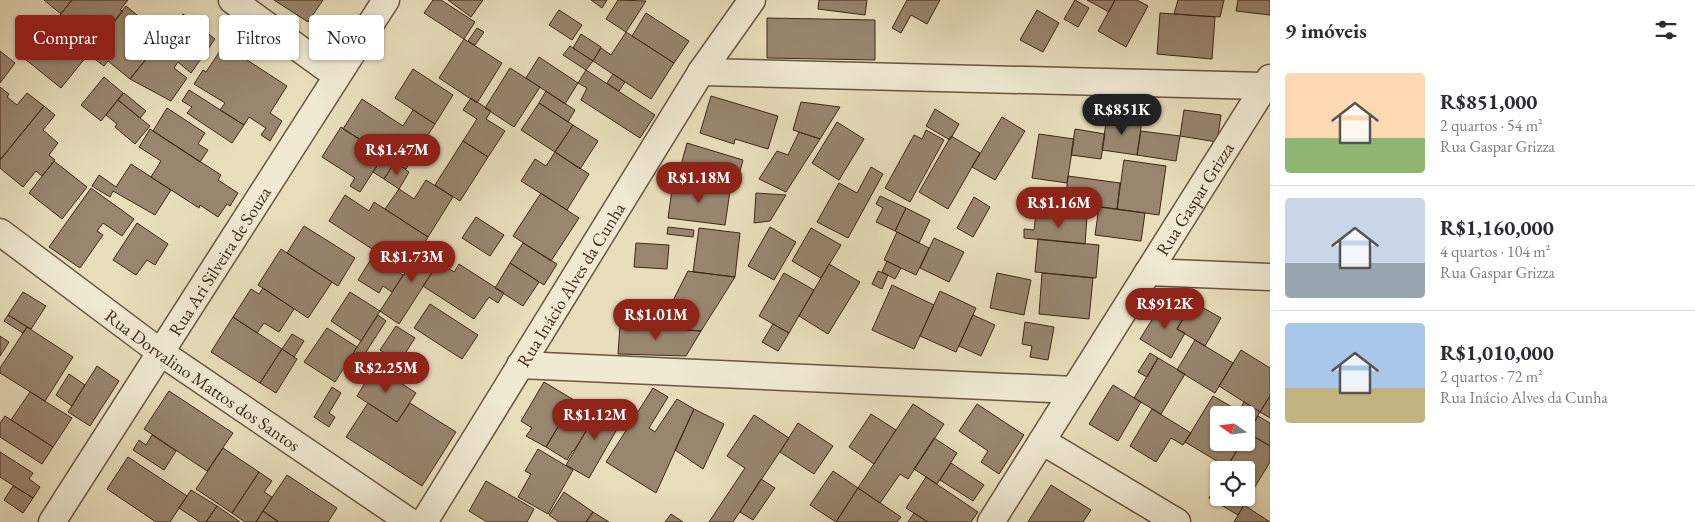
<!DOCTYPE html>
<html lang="pt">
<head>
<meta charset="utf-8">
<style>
	:root { --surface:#fff; --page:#f7f7f7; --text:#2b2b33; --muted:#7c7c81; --line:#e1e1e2; --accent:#8f2418 }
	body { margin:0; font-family:"EB Garamond",serif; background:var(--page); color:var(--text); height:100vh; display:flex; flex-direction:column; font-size:19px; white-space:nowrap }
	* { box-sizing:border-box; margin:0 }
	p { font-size:16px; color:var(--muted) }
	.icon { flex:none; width:28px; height:28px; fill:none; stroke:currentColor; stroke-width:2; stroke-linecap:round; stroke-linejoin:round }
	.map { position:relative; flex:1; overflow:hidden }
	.details { display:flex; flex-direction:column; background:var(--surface); width:425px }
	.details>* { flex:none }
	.guide { position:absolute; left:15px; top:15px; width:475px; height:45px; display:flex; gap:10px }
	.needle { width:32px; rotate:284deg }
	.controls { position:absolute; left:1210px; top:406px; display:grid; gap:10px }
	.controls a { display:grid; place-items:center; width:45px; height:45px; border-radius:5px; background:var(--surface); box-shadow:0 1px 4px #0004; font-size:25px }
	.price { position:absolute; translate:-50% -42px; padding:0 11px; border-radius:18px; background:var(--accent); color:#fff; font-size:16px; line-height:32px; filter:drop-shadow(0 1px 2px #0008) }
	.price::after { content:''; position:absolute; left:50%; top:30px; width:15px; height:11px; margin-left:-8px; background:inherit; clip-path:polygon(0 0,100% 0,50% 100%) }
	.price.selected { background:#222; color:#fff }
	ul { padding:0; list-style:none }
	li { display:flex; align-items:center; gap:15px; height:125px; padding:0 15px }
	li+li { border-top:1px solid var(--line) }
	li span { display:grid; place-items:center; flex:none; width:140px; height:100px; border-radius:5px; color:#555 }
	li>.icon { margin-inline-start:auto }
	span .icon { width:60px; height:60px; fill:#fffc; stroke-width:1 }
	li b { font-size:21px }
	h2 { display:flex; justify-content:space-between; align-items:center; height:60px; padding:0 15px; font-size:21px }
	.tag { padding:0 18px; border-radius:5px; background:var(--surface); box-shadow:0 1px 4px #0004; font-size:18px; line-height:45px }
	.tag.selected { background:var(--accent); color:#fff }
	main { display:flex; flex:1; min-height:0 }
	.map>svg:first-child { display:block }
</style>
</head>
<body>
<main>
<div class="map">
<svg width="1270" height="522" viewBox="0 0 1270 522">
	<rect width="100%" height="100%" fill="#e8debc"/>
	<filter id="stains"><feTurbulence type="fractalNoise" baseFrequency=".004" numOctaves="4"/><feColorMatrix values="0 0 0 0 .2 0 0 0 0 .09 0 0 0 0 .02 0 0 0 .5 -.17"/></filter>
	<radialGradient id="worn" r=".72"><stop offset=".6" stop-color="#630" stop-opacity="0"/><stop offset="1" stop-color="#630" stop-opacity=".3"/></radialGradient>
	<path fill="#98866e" stroke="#422619" d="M 44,0 L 72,0 L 61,14 Z
		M 72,0 L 128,0 L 120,10 L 123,11 L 61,88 L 25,59 Z
		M 274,0 L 323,0 L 308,22 Z
		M 433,0 L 441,0 L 475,22 L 464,39 L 424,13 Z
		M 448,0 L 483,0 L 471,17 Z
		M 591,0 L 607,0 L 602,8 Z
		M 618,0 L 646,1 L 626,32 L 606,19 Z
		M 819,0 L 867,0 L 865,15 L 818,9 Z
		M 907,0 L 940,0 L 927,24 L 911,15 L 901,33 L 892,28 Z
		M 1075,0 L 1089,8 L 1078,27 L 1064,19 Z
		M 1087,0 L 1115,0 L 1109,12 Z
		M 1115,0 L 1137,0 L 1148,6 L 1126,47 L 1098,31 Z
		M 1178,0 L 1224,0 L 1220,17 L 1174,14 Z
		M 1238,0 L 1270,0 L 1270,15 L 1236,11 Z
		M 126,6 L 164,37 L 130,79 L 108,61 L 104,66 L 88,54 Z
		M 559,10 L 582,25 L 572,40 L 549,25 Z
		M 1037,10 L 1059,23 L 1043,52 L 1020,40 Z
		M 646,13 L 689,41 L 674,63 L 632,36 Z
		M 1160,13 L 1215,17 L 1212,59 L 1157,54 Z
		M 183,14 L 215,39 L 191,73 L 178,62 L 174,68 L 187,78 L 171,101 L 130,79 Z
		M 767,18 L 875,20 L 875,60 L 767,58 Z
		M 477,28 L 484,32 L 475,45 L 468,41 Z
		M 626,32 L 674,63 L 651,99 L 593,61 L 601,48 L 611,55 Z
		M 581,34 L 601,47 L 593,61 L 573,48 Z
		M 464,39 L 502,63 L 477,103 L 439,78 Z
		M 224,45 L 287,86 L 270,113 L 282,121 L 270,141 L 261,135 L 266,128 L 249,117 L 244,125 L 220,110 L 225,103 L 194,84 L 203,70 L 206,72 Z
		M 570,46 L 593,61 L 586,70 L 563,55 Z
		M 0,51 L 15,63 L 0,83 Z
		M 539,57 L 578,83 L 565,104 L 526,78 Z
		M 510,68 L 540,87 L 514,127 L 485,108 Z
		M 413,69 L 453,95 L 435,124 L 395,98 Z
		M 586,70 L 655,115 L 640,138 L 581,100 L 587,88 L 578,83 Z
		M 613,74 L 625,82 L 619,91 L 607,83 Z
		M 104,77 L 123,93 L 101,121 L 81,105 Z
		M 0,87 L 9,94 L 7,97 L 17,105 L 27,93 L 44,106 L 0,160 Z
		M 189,90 L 244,125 L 232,143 L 187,113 L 192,107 L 182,101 Z
		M 546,91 L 575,110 L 568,122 L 539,103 Z
		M 124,93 L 146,111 L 140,118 L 118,100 Z
		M 711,96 L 778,116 L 768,149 L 735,139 L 734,144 L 700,133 Z
		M 471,98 L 491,111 L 486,119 L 505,131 L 488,157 L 463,141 L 477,119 L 463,110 Z
		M 362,99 L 403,126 L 413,110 L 435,124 L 406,169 L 343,129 Z
		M 118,100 L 150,126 L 135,144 L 115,127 L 117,124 L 106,115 Z
		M 801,102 L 840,107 L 820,139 L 793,130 Z
		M 539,103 L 573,125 L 555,152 L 521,130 Z
		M 44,106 L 55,115 L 43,130 L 58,143 L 49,155 L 55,160 L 42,176 L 36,171 L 23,187 L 0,168 L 0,160 Z
		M 167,108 L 205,133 L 198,144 L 208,150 L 200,162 L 153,131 Z
		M 935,109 L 959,124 L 950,140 L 926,126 Z
		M 1184,110 L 1221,115 L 1217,142 L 1180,136 Z
		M 1107,116 L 1142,121 L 1137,155 L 1102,150 Z
		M 1002,117 L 1025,131 L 995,180 L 972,167 Z
		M 837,122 L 864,139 L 839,180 L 812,163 Z
		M 573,125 L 598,141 L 580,169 L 555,152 Z
		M 341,127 L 384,155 L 360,192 L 350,186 L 355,178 L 322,157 Z
		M 150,129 L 221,175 L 218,180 L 238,193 L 230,206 L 227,204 L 218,217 L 200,205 L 199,208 L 151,177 L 161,161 L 139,147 Z
		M 1075,129 L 1105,134 L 1101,159 L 1071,155 Z
		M 926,130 L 944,140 L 910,202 L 885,188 L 914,135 L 922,139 Z
		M 1141,131 L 1180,136 L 1176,161 L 1137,155 Z
		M 799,132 L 820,139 L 786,192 L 759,179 L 777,151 L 788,155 Z
		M 1039,134 L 1074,139 L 1067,183 L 1032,178 Z
		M 951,136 L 980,153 L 948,209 L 919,192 Z
		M 463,141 L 488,157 L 460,201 L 435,185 Z
		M 687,143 L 743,160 L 736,186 L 686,171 L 687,167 L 681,165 Z
		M 555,152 L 589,174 L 567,210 L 521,181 L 535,159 L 546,166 Z
		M 384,155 L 395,162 L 384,179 L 373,172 Z
		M 1124,160 L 1166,166 L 1159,215 L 1117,209 Z
		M 54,161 L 87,187 L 62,219 L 29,193 Z
		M 395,162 L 409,172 L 399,189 L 384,179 Z
		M 131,164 L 171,190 L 155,215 L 113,191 L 110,197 L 92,186 L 99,175 L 116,187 Z
		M 871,167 L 883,174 L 848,238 L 817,222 L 839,183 L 857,193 Z
		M 1068,176 L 1120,183 L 1117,209 L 1065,202 Z
		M 426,180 L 453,197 L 428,237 L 385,209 L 399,189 L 414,199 Z
		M 673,183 L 730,191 L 725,225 L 668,218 Z
		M 91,188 L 134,219 L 122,236 L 103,223 L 97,231 L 103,235 L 80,268 L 49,247 Z
		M 541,193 L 579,218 L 551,261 L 513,236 Z
		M 756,193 L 786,195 L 770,221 L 754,223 Z
		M 345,195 L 369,211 L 374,202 L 428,237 L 406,271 L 329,221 Z
		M 880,196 L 906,208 L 895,231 L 876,222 L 883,208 L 876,204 Z
		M 974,197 L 990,207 L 973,237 L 957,228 Z
		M 1099,207 L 1145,213 L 1141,241 L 1095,235 Z
		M 906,208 L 930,220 L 919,243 L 895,231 Z
		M 1036,213 L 1087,217 L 1085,244 L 1024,238 L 1024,229 L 1034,230 Z
		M 476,217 L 504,235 L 490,256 L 462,238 Z
		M 137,223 L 168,244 L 155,265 L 147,260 L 136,275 L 113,260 Z
		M 304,226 L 355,258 L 338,286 L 287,253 Z
		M 668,227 L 694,230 L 693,237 L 667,234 Z
		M 770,227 L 796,242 L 774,280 L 748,266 Z
		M 699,228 L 740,233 L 735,277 L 693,272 Z
		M 811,228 L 841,245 L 821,278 L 792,261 Z
		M 897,232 L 929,248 L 916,275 L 884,260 Z
		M 934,238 L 964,252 L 949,282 L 920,268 Z
		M 1038,239 L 1099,245 L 1096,278 L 1035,272 Z
		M 425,242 L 444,254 L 399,324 L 380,311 Z
		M 523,243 L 557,264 L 544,285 L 510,263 Z
		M 636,243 L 669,245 L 667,269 L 634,267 Z
		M 281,249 L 332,282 L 308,318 L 258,285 Z
		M 373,256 L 403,275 L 392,292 L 383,286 L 379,293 L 358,280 Z
		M 887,261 L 901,268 L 895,279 L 882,272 Z
		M 439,262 L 454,272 L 459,264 L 504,293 L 498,303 L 489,297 L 474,319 L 423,286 Z
		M 510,263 L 539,282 L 523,306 L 495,288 Z
		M 829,264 L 860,282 L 828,334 L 799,316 Z
		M 688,271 L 735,277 L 701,331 L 659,328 Z
		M 878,271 L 888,275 L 882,289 L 872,284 Z
		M 784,273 L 814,290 L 789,333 L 759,316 Z
		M 997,273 L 1031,280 L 1024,315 L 990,308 Z
		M 1042,273 L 1093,278 L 1089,319 L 1039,314 Z
		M 892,285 L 934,305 L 914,349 L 872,330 Z
		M 263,288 L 294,309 L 279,332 L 264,323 L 257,333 L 233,317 L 251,289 L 259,294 Z
		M 940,291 L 976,308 L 956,352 L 920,336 Z
		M 23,292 L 46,306 L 31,329 L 8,315 Z
		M 350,292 L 380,311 L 361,341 L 331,321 Z
		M 1163,302 L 1185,315 L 1177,329 L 1185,333 L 1171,358 L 1140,339 Z
		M 1193,302 L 1221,318 L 1205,346 L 1177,329 Z
		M 430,304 L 478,335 L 462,359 L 414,328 Z
		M 8,315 L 27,327 L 23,333 L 4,321 Z
		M 378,315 L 386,321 L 357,366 L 348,361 Z
		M 973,315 L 995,325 L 981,356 L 959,346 Z
		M 233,317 L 282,349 L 260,383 L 211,352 Z
		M 1025,322 L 1054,327 L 1048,360 L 1030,357 L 1032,346 L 1022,344 Z
		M 773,324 L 789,333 L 778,351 L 762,342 Z
		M 620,325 L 659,328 L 701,331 L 686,356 L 618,354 Z
		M 396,326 L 415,338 L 399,363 L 380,350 Z
		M 27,327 L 73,357 L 45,401 L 0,373 L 0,368 Z
		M 327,328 L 357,347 L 335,382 L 304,362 Z
		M 292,334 L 304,341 L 294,357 L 282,349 Z
		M 0,336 L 9,342 L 0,356 Z
		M 1195,340 L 1233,363 L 1215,393 L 1177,370 Z
		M 282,349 L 297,359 L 276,393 L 260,383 Z
		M 1241,350 L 1270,368 L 1270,396 L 1260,412 L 1219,386 Z
		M 1150,353 L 1158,358 L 1147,377 L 1138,372 Z
		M 1158,358 L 1185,374 L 1161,414 L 1134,398 Z
		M 97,366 L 119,381 L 90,426 L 68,412 Z
		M 375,366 L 416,393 L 397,422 L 357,396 Z
		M 69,374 L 85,385 L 72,406 L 56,395 Z
		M 544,382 L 574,400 L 546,447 L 526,436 L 532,428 L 521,421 Z
		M 1113,385 L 1141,402 L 1118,441 L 1089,424 Z
		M 332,387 L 341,393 L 329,413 L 335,417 L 329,427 L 314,417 Z
		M 653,388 L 668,397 L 649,428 L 655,432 L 677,399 L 694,409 L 656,493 L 606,462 Z
		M 169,391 L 233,433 L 207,471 L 144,429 Z
		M 30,392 L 72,418 L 53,447 L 11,420 Z
		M 1213,396 L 1239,411 L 1244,402 L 1260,412 L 1246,435 L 1246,415 L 1219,415 L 1219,442 L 1242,442 L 1227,467 L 1185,442 Z
		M 1270,396 L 1270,418 L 1260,412 Z
		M 574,400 L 597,413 L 574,451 L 573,450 L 567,460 L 546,447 Z
		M 368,403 L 397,422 L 410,403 L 456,432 L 422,486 L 346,437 Z
		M 602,404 L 624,417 L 589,478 L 566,465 Z
		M 913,404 L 944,424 L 908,479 L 900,474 L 880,503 L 858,488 Z
		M 977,404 L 1024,435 L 999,474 L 981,462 L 988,451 L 959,431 Z
		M 694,409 L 724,424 L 703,469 L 675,450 Z
		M 1152,409 L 1191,433 L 1183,445 L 1171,438 L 1156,462 L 1130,446 Z
		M 871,414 L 896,430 L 874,464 L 849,447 Z
		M 754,415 L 789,438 L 733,522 L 709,522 L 745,468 L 727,456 Z
		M 5,416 L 53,447 L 42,464 L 0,437 L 0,423 Z
		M 1258,416 L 1270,423 L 1270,446 L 1248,433 Z
		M 798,423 L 833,446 L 814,474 L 780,452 Z
		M 1248,433 L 1270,446 L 1270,462 L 1238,515 L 1209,498 L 1219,481 L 1219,498 L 1246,498 L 1246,470 L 1225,470 L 1242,442 L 1246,442 Z
		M 152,435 L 176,451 L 164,470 L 133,450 L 139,440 L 146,445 Z
		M 934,438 L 957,453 L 937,484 L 914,469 Z
		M 223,448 L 259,472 L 232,513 L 196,489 Z
		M 538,449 L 573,470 L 548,514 L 518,497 L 531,474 L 525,471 Z
		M 0,452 L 33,473 L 29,479 L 40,487 L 33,498 L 0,477 Z
		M 128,457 L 187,496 L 170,522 L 156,522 L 107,489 Z
		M 951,463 L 984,485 L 973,501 L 940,480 Z
		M 833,471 L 858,488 L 836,522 L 810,505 Z
		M 259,472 L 272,481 L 264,492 L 272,497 L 256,522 L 245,522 L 232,513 Z
		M 287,475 L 337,508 L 328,522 L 278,522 L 263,511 Z
		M 926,477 L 978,512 L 971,522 L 928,522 L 906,508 Z
		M 761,479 L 775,488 L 753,520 L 740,512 Z
		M 486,481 L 534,509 L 527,522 L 487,522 L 469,511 Z
		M 1051,485 L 1091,510 L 1083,522 L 1028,522 Z
		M 13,486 L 33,498 L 23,513 L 4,500 Z
		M 858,488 L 901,517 L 897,522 L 836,522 Z
		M 191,490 L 217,506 L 206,522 L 200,522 L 179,508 Z
		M 564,492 L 593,512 L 586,522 L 559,522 L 549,515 Z
		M 1244,505 L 1270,522 L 1234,522 Z
		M 217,506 L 240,522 L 206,522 Z
		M 263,511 L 278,521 L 278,522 L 256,522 Z
		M 593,512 L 609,522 L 586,522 Z
		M 914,513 L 928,522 L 908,522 Z
		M 671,514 L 683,522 L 665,522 Z"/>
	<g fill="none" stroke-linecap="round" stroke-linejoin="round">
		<g stroke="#6c5442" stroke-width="29">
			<g id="street">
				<path d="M 232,0 L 337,76"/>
				<path d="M 701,72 L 1264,86"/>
				<path id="s1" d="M 0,232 L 160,352 L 410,522"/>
				<path d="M 1148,272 L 1270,277"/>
				<path d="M 520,365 L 1074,390"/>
				<path d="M 1042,441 L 1177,522"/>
				<path id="s2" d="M 52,522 L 386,0"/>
				<path id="s3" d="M 424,522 L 701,72 L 752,0"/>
				<path id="s4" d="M 991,522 L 1270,78"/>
			</g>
		</g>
		<use href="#street" stroke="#f0ead3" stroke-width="26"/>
	</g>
	<g text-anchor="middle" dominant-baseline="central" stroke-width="4.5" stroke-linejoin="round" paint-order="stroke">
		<g font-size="18" fill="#422619" stroke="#f0ead3">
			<text stroke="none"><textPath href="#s4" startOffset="382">Rua Gaspar Grizza</textPath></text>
			<text stroke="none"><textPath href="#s2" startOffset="310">Rua Ari Silveira de Souza</textPath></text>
			<text stroke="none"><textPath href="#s3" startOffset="279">Rua Inácio Alves da Cunha</textPath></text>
			<text stroke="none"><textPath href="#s1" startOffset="251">Rua Dorvalino Mattos dos Santos</textPath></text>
		</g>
	</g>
	<rect width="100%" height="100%" filter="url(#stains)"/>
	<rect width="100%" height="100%" fill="url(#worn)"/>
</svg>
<div class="controls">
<a><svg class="needle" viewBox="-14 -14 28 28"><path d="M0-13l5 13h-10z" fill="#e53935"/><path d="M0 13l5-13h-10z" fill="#7c7c81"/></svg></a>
<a><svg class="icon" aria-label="locate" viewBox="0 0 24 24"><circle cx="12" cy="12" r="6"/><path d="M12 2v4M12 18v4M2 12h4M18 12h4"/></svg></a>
</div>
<b class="price selected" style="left:1122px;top:136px">R$851K</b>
<b class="price" style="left:397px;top:176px">R$1.47M</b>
<b class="price" style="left:699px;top:204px">R$1.18M</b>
<b class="price" style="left:1059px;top:229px">R$1.16M</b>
<b class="price" style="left:412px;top:283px">R$1.73M</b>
<b class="price" style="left:1165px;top:330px">R$912K</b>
<b class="price" style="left:656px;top:341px">R$1.01M</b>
<b class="price" style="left:386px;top:394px">R$2.25M</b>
<b class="price" style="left:595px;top:441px">R$1.12M</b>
<div class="guide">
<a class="tag selected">Comprar</a>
<a class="tag">Alugar</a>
<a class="tag">Filtros</a>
<a class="tag">Novo</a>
</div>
</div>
<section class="details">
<h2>9 imóveis<svg class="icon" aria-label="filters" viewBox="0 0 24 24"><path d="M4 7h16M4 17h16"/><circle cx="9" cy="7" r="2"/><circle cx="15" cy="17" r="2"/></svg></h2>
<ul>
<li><span style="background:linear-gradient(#ffd9b3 65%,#8fb573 0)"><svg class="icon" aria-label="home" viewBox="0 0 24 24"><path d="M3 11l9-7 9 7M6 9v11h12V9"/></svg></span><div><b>R$851,000</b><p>2 quartos · 54 m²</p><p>Rua Gaspar Grizza</p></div></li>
<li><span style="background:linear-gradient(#c9d6e8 65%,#9aa5b1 0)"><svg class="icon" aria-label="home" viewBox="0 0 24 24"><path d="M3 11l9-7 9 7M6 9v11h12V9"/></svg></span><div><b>R$1,160,000</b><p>4 quartos · 104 m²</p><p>Rua Gaspar Grizza</p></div></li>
<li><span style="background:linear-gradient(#a9c7e8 65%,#c2b280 0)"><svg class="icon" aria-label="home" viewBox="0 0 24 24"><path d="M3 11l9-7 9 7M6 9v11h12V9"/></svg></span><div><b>R$1,010,000</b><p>2 quartos · 72 m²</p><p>Rua Inácio Alves da Cunha</p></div></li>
</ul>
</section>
</main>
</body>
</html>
